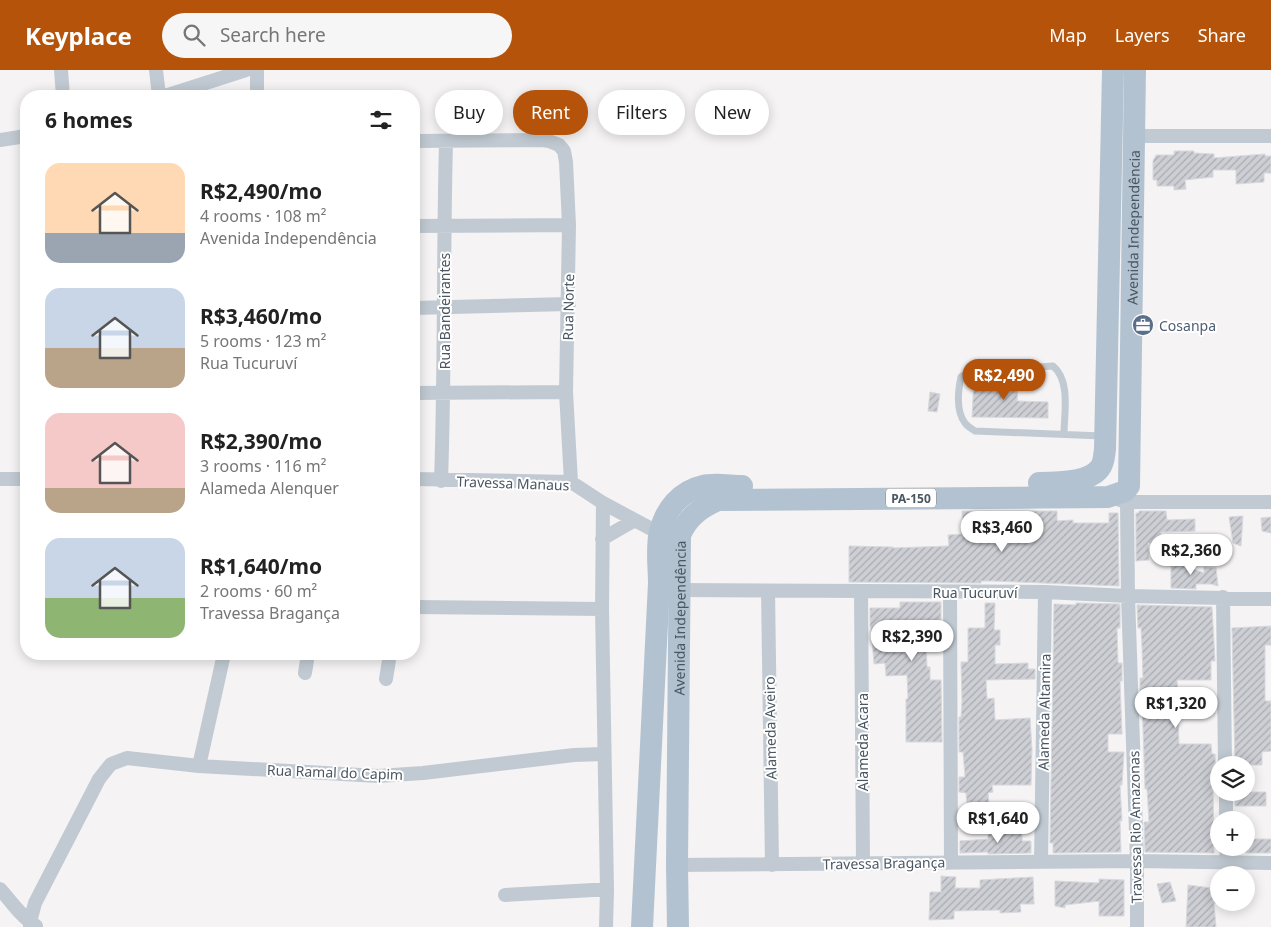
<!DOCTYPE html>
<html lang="en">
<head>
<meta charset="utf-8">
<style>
	:root { --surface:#fff; --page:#f6f6f6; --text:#222; --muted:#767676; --accent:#b45309 }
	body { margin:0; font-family:"Noto Sans",sans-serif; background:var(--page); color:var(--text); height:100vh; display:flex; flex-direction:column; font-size:19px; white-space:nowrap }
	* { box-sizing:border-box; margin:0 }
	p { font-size:16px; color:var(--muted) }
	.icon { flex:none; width:28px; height:28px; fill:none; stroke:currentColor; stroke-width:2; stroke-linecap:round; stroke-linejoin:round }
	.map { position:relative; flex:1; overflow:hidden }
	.side { position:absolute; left:20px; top:20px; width:400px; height:570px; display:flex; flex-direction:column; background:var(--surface); border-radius:20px; box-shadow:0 2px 12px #0003 }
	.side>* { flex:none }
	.hud { position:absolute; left:435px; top:20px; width:475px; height:45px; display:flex; gap:10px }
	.tools { position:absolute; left:1210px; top:686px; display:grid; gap:10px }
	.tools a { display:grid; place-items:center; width:45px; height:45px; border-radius:50%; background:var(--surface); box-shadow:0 2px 12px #0003; font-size:25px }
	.price { position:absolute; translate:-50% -42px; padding:0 11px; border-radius:18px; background:#fff; color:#222; font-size:16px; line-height:32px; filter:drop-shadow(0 1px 2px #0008) }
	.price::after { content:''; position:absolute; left:50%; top:30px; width:15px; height:11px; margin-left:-8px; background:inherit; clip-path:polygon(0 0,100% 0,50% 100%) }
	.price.on { background:var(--accent); color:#fff }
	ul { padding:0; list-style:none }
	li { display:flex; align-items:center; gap:15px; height:125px; padding:0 25px }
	li span { display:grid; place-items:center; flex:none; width:140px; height:100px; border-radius:15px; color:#555 }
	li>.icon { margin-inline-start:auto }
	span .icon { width:60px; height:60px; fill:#fffc; stroke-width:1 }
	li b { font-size:21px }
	h2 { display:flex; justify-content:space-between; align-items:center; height:60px; padding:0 25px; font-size:21px }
	.pill { padding:0 18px; border-radius:22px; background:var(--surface); box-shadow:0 2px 12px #0003; font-size:18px; line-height:45px }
	.pill.on { background:var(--accent); color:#fff }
	header { display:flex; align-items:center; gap:30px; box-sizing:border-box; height:70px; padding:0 25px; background:var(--accent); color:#fff }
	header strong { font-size:24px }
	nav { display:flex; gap:28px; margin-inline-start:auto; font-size:18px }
	.search { width:350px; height:45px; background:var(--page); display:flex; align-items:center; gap:12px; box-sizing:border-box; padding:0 18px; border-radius:28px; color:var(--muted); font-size:19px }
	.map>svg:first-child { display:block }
</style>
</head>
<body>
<header>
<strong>Keyplace</strong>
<div class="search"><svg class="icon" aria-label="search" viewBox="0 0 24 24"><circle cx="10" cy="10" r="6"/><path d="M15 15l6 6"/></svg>Search here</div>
<nav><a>Map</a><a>Layers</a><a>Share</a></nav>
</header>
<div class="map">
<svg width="1271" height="857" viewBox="0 0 1271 857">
	<defs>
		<pattern id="building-hatch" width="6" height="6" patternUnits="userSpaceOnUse" patternTransform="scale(1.25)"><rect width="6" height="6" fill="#cdcfd5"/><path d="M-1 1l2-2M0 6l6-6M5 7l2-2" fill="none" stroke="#a8abb0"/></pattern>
	</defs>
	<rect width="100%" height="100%" fill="#f5f3f3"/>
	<path fill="url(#building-hatch)" stroke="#d7d9de" d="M 1174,81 L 1194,81 L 1194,83 L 1214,84 L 1214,88 L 1265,84 L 1265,86 L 1271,86 L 1271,103 L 1264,103 L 1264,112 L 1236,114 L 1236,100 L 1213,100 L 1213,107 L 1185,110 L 1186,119 L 1174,120 L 1174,116 L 1157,116 L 1157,110 L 1153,110 L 1153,91 L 1156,85 L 1174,85 Z
		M 974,309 L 1018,312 L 1017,331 L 1048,332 L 1048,348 L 972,347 Z
		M 930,322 L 940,324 L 937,342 L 928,341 Z
		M 962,441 L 1057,441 L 1057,451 L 1073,450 L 1073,453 L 1109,453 L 1109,443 L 1118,443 L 1119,516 L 992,511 L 981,511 L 981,513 L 849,512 L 849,476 L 893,477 L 893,478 L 949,476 L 948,465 L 963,464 Z
		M 1139,441 L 1166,441 L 1167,450 L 1195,449 L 1195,461 L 1161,462 L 1160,474 L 1148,473 L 1149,490 L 1136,491 L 1136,443 L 1139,443 Z
		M 1243,446 L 1241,476 L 1233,473 L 1229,447 Z
		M 1271,447 L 1271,463 L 1262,461 L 1261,448 Z
		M 1171,488 L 1182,488 L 1182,495 L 1204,503 L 1204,497 L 1216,498 L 1218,516 L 1211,514 L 1196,514 L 1196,519 L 1171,518 Z
		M 900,532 L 941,532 L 941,575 L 926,575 L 927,597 L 930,597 L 930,610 L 941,610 L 942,672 L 906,672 L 906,629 L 908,629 L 907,605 L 886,606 L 885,593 L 874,594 L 871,557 L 870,557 L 870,538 L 900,538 Z
		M 985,533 L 995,533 L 994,560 L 1000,560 L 1000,575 L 995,575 L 995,594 L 1028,593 L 1028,599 L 1035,599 L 1035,609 L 986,610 L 987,629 L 994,628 L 995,650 L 1030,648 L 1032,680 L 1031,715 L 992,715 L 993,722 L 988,723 L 989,733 L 967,734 L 966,723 L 959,722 L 959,707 L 965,707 L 963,682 L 959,682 L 959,647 L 961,647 L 962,631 L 961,592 L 968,592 L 968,558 L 985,558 Z
		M 1076,533 L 1120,534 L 1120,558 L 1117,558 L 1118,593 L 1122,593 L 1122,611 L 1120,611 L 1122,664 L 1108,664 L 1108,682 L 1124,682 L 1122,715 L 1120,715 L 1122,751 L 1120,751 L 1121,782 L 1053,783 L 1053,773 L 1050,773 L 1054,534 L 1076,535 Z
		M 1137,535 L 1212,537 L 1215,591 L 1211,591 L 1211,610 L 1177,610 L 1178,631 L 1213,629 L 1214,644 L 1178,646 L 1179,674 L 1211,674 L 1212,684 L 1215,684 L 1216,716 L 1213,716 L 1214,783 L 1145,782 L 1144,752 L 1149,752 L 1147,719 L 1145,719 L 1142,630 L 1140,630 L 1140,608 L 1143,608 L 1142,578 L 1141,558 L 1138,558 Z
		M 1271,556 L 1271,575 L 1265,575 L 1265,631 L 1271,631 L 1271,681 L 1262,682 L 1262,695 L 1235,695 L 1232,558 Z
		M 1235,722 L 1266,722 L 1266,736 L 1235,736 Z
		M 1022,761 L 1022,771 L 1031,771 L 1031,783 L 988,784 L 988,782 L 960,783 L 960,771 L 988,769 L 988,764 L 1000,764 L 1000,762 Z
		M 1246,769 L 1271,769 L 1271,783 L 1246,783 Z
		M 941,806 L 956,807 L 955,818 L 980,818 L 980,810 L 1033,807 L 1034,834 L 1020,834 L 1021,842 L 1000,843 L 1000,840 L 954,841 L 954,849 L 929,850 L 930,822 L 941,822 Z
		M 1099,809 L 1124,810 L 1124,846 L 1099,846 L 1099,831 L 1065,835 L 1065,838 L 1055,836 L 1055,811 L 1099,813 Z
		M 1170,812 L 1176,831 L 1162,833 L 1157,814 Z
		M 1188,815 L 1219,819 L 1219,833 L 1214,833 L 1216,857 L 1186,857 Z"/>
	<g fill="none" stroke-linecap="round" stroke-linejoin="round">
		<path stroke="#c1cad2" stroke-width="7" d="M 1064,364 C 1064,344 1071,311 1053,296 L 976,301 L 967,303 L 961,307 C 958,321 956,341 965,353 C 967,356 972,359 975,361 L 1102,366"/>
		<path stroke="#c1cad2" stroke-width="14" d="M 61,0 L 63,26
			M 156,0 L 159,26
			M 257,0 L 257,26
			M 165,26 L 246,0
			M 1135,66 L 1271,66
			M 0,70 L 26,66
			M 414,71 L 542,70 L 549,71 L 559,75 L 564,81 L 566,92 L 569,155 L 566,322 L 571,412
			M 414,156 L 569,155
			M 414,238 L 569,234
			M 414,323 L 566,322
			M 0,409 L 26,409
			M 414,409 L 571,412 L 603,433 L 659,463
			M 441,411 C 445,298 443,185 446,72
			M 1129,416 L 1127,432 L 1128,526 L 1137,791 L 1137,857
			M 1120,430 L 1131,432 L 1271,432
			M 603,433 L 602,539 L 607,820 L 606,857
			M 602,469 L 635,450
			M 678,520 L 1045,522 L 1128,526 L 1271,529
			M 768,521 L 772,795
			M 861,521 L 863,794
			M 950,522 L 951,793
			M 1223,527 L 1225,695
			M 414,537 L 602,539
			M 305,603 L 308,584
			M 386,609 L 390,584
			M 199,696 L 224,584
			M 1226,722 L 1226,750
			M 1226,778 L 1227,792
			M 1041,792 L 1045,522
			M 677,795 L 1137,791 L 1271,793
			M 0,819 C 11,831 21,847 36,856
			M 505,825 L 593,820 L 607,820
			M 30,857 L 30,852 L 35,833 L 99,709 L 111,694 L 127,688 L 199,696 L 378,706 L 423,703 L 574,685 L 603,684"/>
		<g stroke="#b3c2d1" stroke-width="22">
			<path d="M 1039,413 C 1056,413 1089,413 1100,398 C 1104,393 1104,386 1105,379 L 1113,0"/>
			<path d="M 642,857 L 659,513 C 659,498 656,476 660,462 C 665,440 680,421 703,416 C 715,413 730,416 742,416"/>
			<path id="s1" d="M 678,857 L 677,795 L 680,465 C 688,447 700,438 718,430 L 1108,427 L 1125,421 L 1129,416 L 1135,0"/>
		</g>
	</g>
	<defs>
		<g id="office-disc" transform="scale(1.125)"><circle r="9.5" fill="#5c6f8a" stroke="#fff"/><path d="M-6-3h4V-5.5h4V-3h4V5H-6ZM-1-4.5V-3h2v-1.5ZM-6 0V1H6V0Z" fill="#fff"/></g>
	</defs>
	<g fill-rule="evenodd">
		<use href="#office-disc" x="1143" y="255"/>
	</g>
	<g text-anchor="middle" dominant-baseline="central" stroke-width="4" stroke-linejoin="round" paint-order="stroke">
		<rect fill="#fff" stroke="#808990" stroke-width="1" x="886" y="418.5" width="50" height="19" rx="4"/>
		<g font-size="12" font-weight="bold" fill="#4a5661">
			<text x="911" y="428">PA-150</text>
		</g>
		<g font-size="14" fill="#4a5661" stroke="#fff">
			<text stroke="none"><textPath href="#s1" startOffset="1118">Avenida Independência</textPath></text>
			<text transform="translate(568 237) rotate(-89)">Rua Norte</text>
			<text transform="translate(444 241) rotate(-90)">Rua Bandeirantes</text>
			<text transform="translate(513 413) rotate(2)">Travessa Manaus</text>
			<text x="975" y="522">Rua Tucuruví</text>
			<text stroke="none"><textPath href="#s1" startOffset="309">Avenida Independência</textPath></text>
			<text transform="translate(1044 642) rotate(-89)">Alameda Altamira</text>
			<text transform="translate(770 658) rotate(-91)">Alameda Aveiro</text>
			<text transform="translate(862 672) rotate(-90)">Alameda Acara</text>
			<text transform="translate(335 702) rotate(2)">Rua Ramal do Capim</text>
			<text transform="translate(1135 757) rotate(-91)">Travessa Rio Amazonas</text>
			<text transform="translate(884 793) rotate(-1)">Travessa Bragança</text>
		</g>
		<g font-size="14" fill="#4e5e75" stroke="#fff" text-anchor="start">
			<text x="1159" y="255">Cosanpa</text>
		</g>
	</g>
</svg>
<div class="tools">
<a><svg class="icon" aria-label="layers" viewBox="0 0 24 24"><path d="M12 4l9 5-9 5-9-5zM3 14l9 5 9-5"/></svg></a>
<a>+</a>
<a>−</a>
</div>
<b class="price on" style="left:1004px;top:331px">R$2,490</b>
<b class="price" style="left:1002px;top:483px">R$3,460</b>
<b class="price" style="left:1191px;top:506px">R$2,360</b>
<b class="price" style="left:912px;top:592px">R$2,390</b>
<b class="price" style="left:1176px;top:659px">R$1,320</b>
<b class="price" style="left:998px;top:774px">R$1,640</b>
<div class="hud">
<a class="pill">Buy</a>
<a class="pill on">Rent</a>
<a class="pill">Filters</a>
<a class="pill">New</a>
</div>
<section class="side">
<h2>6 homes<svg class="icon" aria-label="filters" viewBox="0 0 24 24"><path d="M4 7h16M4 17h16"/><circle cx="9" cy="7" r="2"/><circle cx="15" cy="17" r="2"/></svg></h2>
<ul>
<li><span style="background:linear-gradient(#ffd9b3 70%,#9aa5b1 0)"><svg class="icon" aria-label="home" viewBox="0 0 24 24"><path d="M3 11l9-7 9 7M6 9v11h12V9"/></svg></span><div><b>R$2,490/mo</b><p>4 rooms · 108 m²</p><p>Avenida Independência</p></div></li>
<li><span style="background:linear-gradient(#c9d6e8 60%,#b9a48a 0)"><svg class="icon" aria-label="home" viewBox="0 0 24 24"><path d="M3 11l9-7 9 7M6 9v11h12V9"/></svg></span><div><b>R$3,460/mo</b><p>5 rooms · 123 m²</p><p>Rua Tucuruví</p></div></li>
<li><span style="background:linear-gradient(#f6c9c9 75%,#b9a48a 0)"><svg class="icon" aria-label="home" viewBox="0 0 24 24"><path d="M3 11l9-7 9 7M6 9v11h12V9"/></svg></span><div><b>R$2,390/mo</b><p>3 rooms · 116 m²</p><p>Alameda Alenquer</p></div></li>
<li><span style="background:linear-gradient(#c9d6e8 60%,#8fb573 0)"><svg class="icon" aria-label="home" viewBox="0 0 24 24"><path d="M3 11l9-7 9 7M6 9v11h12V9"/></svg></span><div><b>R$1,640/mo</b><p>2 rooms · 60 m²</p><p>Travessa Bragança</p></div></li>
</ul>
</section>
</div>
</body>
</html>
